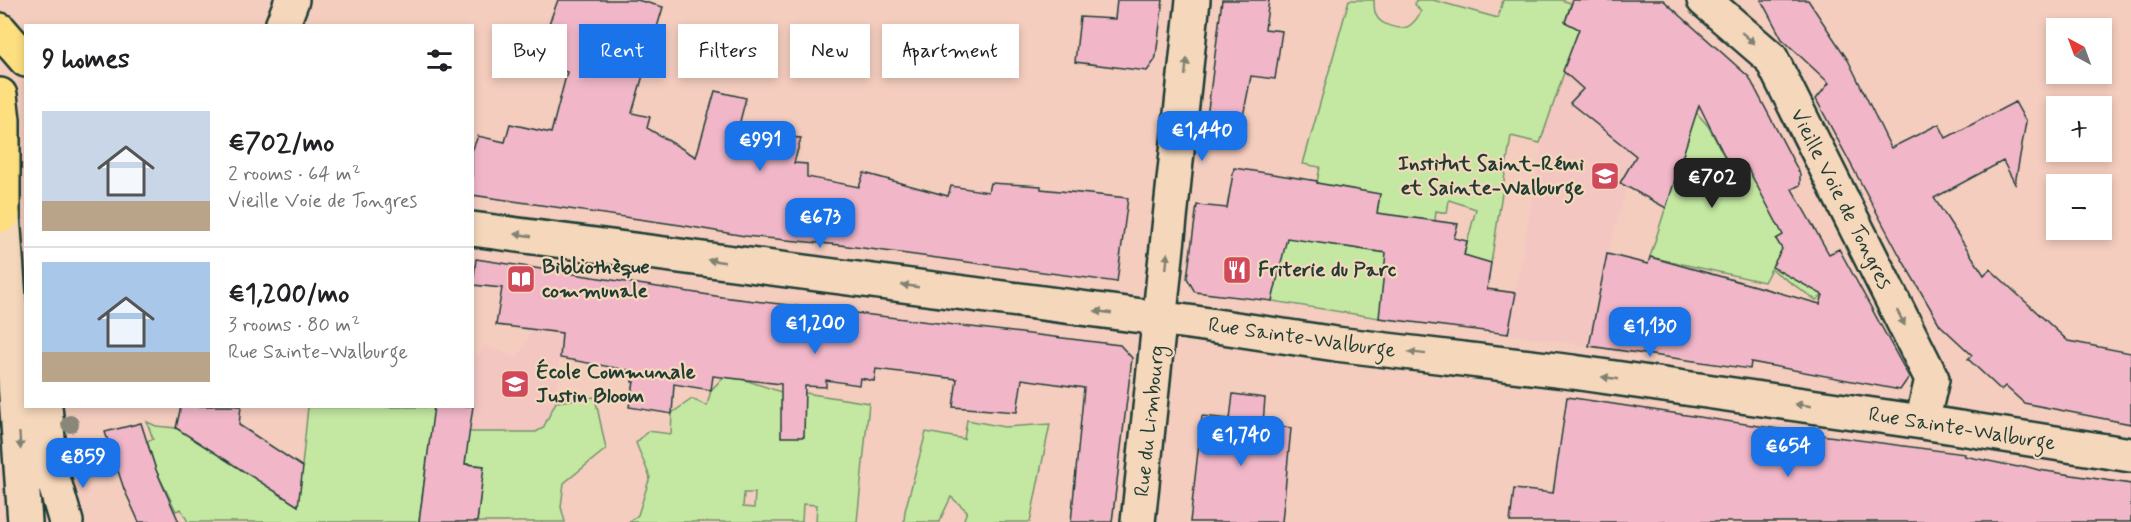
<!DOCTYPE html>
<html lang="en">
<head>
<meta charset="utf-8">
<style>
	:root { --surface:#fff; --page:#f6f6f6; --text:#202124; --muted:#757577; --line:#e0e0e0; --accent:#1a73e8 }
	body { margin:0; font-family:Mynerve,sans-serif; background:var(--page); color:var(--text); height:100vh; display:flex; flex-direction:column; font-size:22px; white-space:nowrap }
	* { box-sizing:border-box; margin:0 }
	p { font-size:20px; color:var(--muted) }
	.icon { flex:none; width:33px; height:33px; fill:none; stroke:currentColor; stroke-width:2; stroke-linecap:round; stroke-linejoin:round }
	.map { position:relative; flex:1; overflow:hidden }
	.drawer { position:absolute; left:24px; top:24px; width:450px; height:384px; display:flex; flex-direction:column; background:var(--surface); border-radius:0px; box-shadow:0 3px 9px #0003 }
	.drawer>* { flex:none }
	.hud { position:absolute; left:492px; top:24px; width:570px; height:54px; display:flex; gap:12px }
	.needle { width:39px; rotate:319deg }
	.fabs { position:absolute; left:2046px; top:18px; display:grid; gap:12px }
	.fabs a { display:grid; place-items:center; width:66px; height:66px; border-radius:0px; background:var(--surface); box-shadow:0 3px 9px #0003; font-size:30px }
	.price { position:absolute; translate:-50% -51px; padding:0 14px; border-radius:12px; background:var(--accent); color:#fff; font-size:20px; line-height:39px; filter:drop-shadow(0 2px 3px #0008) }
	.price::after { content:''; position:absolute; left:50%; top:36px; width:18px; height:14px; margin-left:-9px; background:inherit; clip-path:polygon(0 0,100% 0,50% 100%) }
	.price.on { background:#222; color:#fff }
	ul { padding:0; list-style:none }
	li { display:flex; align-items:center; gap:18px; height:150px; padding:0 18px }
	li+li { border-top:2px solid var(--line) }
	li span { display:grid; place-items:center; flex:none; width:168px; height:120px; border-radius:0px; color:#555 }
	li>.icon { margin-inline-start:auto }
	span .icon { width:72px; height:72px; fill:#fffc; stroke-width:1 }
	li b { font-size:26px }
	h2 { display:flex; justify-content:space-between; align-items:center; height:72px; padding:0 18px; font-size:26px }
	.tag { padding:0 21px; border-radius:0px; background:var(--surface); box-shadow:0 3px 9px #0003; font-size:21px; line-height:54px }
	.tag.on { background:var(--accent); color:#fff }
	.map>svg:first-child { display:block }
</style>
</head>
<body>
<div class="map">
<svg width="2131" height="522" viewBox="0 0 2131 522">
	<rect width="100%" height="100%" fill="#f4cdbf"/>
	<filter id="ink" filterUnits="userSpaceOnUse"><feTurbulence type="fractalNoise" baseFrequency=".0167" numOctaves="2"/><feDisplacementMap in="SourceGraphic" scale="12" xChannelSelector="R" yChannelSelector="G"/><feConvolveMatrix kernelMatrix="1 2 1 2 8 2 1 2 1" color-interpolation-filters="sRGB"/></filter>
	<g filter="url(#ink)">
		<path fill="#f3c6c2" d="M 1585,0 L 1663,0 L 1717,49 L 1666,208 L 1627,187 L 1607,254 L 1589,346 L 1508,334 L 1542,144 L 1563,71 L 1586,9 Z
			M 535,311 L 562,323 L 556,402 L 543,428 L 564,483 L 561,507 L 565,522 L 419,522 L 434,407 L 472,406 L 473,355 L 479,355 L 484,344 L 517,359 L 532,329 Z"/>
		<path fill="#c4e8a2" stroke="#72926b" stroke-width="1.5" fill-rule="evenodd" d="M 1349,0 L 1374,0 C 1374,4 1374,11 1376,15 C 1380,25 1398,30 1407,27 C 1414,24 1417,18 1421,12 L 1415,4 L 1416,0 L 1433,0 L 1498,18 L 1503,0 L 1561,0 L 1571,3 L 1565,22 L 1579,29 L 1540,143 L 1511,136 L 1491,263 L 1464,255 L 1476,209 L 1449,200 L 1447,213 L 1436,211 L 1435,221 L 1379,318 L 1272,301 L 1287,234 L 1321,243 L 1371,251 L 1380,194 L 1330,185 L 1315,193 L 1320,167 L 1303,164 Z
			M 1696,112 L 1708,126 L 1733,172 L 1746,165 L 1797,245 L 1823,295 L 1816,300 L 1771,269 L 1764,282 L 1650,257 Z
			M 724,377 L 745,380 L 781,392 L 805,393 L 869,403 L 857,522 L 816,522 L 817,505 L 803,504 L 802,522 L 629,522 L 638,515 L 650,477 L 636,443 L 648,431 L 671,434 L 672,413 L 692,399 L 707,406 L 711,390 ZM 744,493 L 755,493 L 754,508 L 743,507 Z
			M 595,397 L 606,449 L 564,483 L 561,507 L 565,522 L 477,522 L 484,466 L 427,459 L 419,522 L 188,522 L 181,509 L 176,511 L 156,470 L 147,441 L 153,439 L 147,422 L 156,426 L 176,428 L 298,506 L 308,407 L 434,407 L 469,432 L 536,432 L 543,428 L 556,402 Z
			M 967,420 L 1004,427 L 1050,424 L 1030,522 L 963,522 L 967,511 L 951,497 L 939,522 L 904,522 L 905,511 L 926,432 L 964,439 Z"/>
		<path fill="#f1b7c9" stroke="#1f3d34" stroke-width="1.5" d="M 558,0 L 637,0 L 663,7 L 632,113 L 650,117 L 647,128 L 696,157 L 715,91 L 746,98 L 737,133 L 801,138 L 794,163 L 807,164 L 807,177 L 859,187 L 864,173 L 948,196 L 951,186 L 988,192 L 990,183 L 1041,186 L 1041,189 L 1128,198 L 1117,282 L 840,245 L 745,236 L 680,225 L 472,195 L 472,151 L 478,136 L 505,142 L 510,124 L 551,133 L 567,72 L 534,63 Z
			M 1117,0 L 1163,0 L 1156,56 L 1155,60 L 1147,71 L 1075,62 L 1080,17 L 1115,19 Z
			M 1222,0 L 1269,0 L 1265,29 L 1282,31 L 1275,79 L 1251,76 L 1239,137 L 1205,133 Z
			M 1573,0 L 1663,0 L 1749,77 L 1800,174 L 1800,185 L 1792,189 L 1829,254 L 1839,249 L 1909,377 L 1900,390 L 1751,362 L 1750,369 L 1589,346 L 1607,254 L 1648,264 L 1650,257 L 1820,304 L 1823,295 L 1772,267 L 1782,249 L 1776,239 L 1783,235 L 1746,165 L 1733,173 L 1699,105 L 1666,208 L 1620,183 L 1636,156 L 1570,103 L 1583,89 L 1563,71 L 1579,29 L 1565,22 Z
			M 1761,0 L 1808,0 L 1848,60 L 1891,148 L 1939,124 L 1946,138 L 2015,102 L 2026,122 L 2015,184 L 2003,161 L 1934,198 L 1984,275 L 1990,269 L 2068,341 L 2131,353 L 2131,424 L 2024,403 L 2005,386 L 2001,390 L 1968,359 L 1972,355 L 1940,325 L 1900,256 L 1816,99 L 1829,83 L 1782,39 Z
			M 1234,168 L 1317,181 L 1317,183 L 1380,194 L 1377,213 L 1458,224 L 1454,238 L 1467,241 L 1464,255 L 1491,263 L 1487,289 L 1516,293 L 1508,334 L 1379,318 L 1386,253 L 1287,238 L 1272,301 L 1195,292 L 1187,278 L 1197,205 L 1227,208 Z
			M 476,259 L 722,297 L 1120,345 L 1132,358 L 1112,522 L 1071,522 L 1084,388 L 1022,379 L 1017,412 L 953,407 L 957,379 L 876,369 L 874,381 L 860,378 L 859,385 L 826,380 L 826,387 L 805,386 L 804,437 L 781,437 L 781,384 L 713,376 L 711,390 L 674,384 L 672,414 L 629,407 L 634,382 L 632,382 L 633,371 L 560,358 L 562,333 L 496,325 L 502,288 L 473,285 Z
			M 1233,394 L 1265,398 L 1263,424 L 1291,428 L 1282,522 L 1190,522 L 1202,416 L 1230,419 Z
			M 1567,397 L 1798,432 L 1965,454 L 1964,456 L 2018,467 L 2024,466 L 2039,470 L 2131,484 L 2131,522 L 1510,522 L 1514,489 L 1553,493 Z
			M 181,406 L 241,406 L 239,425 L 303,467 L 298,506 L 176,428 Z
			M 434,406 L 473,406 L 465,464 L 484,466 L 477,522 L 419,522 Z
			M 141,423 L 156,470 L 179,522 L 139,522 L 124,489 L 105,432 Z"/>
		<g fill="none" stroke-linecap="round" stroke-linejoin="round">
			<g stroke="#1f3d34" stroke-width="38">
				<path id="minor" d="M 1704,0 L 1771,58 L 1932,379 L 1922,422
					M 282,26 L 292,0
					M 3,215 L 25,522
					M 472,229 L 1196,323 L 1336,344 L 1573,372 L 1922,422 L 2131,455
					M 45,406 L 51,471 L 66,522
					M 1138,522 L 1193,0"/>
			</g>
			<g stroke="#1f3d34" stroke-width="38">
				<path id="major" d="M 0,30 L 26,60
					M 0,95 L 3,120 L 3,215"/>
			</g>
			<use href="#minor" stroke="#f5d7bb" stroke-width="33"/>
			<use href="#major" stroke="#fddf80" stroke-width="33"/>
		</g>
		<g fill="#888779">
			<circle cx="70" cy="424" r="9"/>
			<circle cx="85" cy="470" r="9"/>
		</g>
		<defs><path id="oneway-solid" d="M-6-.8H1V-3.2L6.5 0L1 3.2V.8H-6Z" transform="scale(1.5)"/></defs>
		<g fill="#7f8271">
			<use href="#oneway-solid" transform="translate(1748 38) rotate(41)"/>
			<use href="#oneway-solid" transform="translate(1186 67) rotate(-84)"/>
			<use href="#oneway-solid" transform="translate(523 235) rotate(-172)"/>
			<use href="#oneway-solid" transform="translate(716 261) rotate(-172)"/>
			<use href="#oneway-solid" transform="translate(1167 261) rotate(-84)"/>
			<use href="#oneway-solid" transform="translate(910 286) rotate(-172)"/>
			<use href="#oneway-solid" transform="translate(1103 312) rotate(-172)"/>
			<use href="#oneway-solid" transform="translate(1901 318) rotate(63)"/>
			<use href="#oneway-solid" transform="translate(1417 353) rotate(-173)"/>
			<use href="#oneway-solid" transform="translate(1610 378) rotate(-172)"/>
			<use href="#oneway-solid" transform="translate(1803 405) rotate(-172)"/>
			<use href="#oneway-solid" transform="translate(20 441) rotate(86)"/>
		</g>
	</g>
	<defs>
		<g id="school-square" transform="scale(1.5)"><rect x="-9" y="-9" width="18" height="18" rx="4" fill="#d1495b" stroke="#f5d7bb"/><path d="M0-5L7-2L0 1L-7-2ZM-4 1L0 2.5L4 1V4Q0 6-4 4Z" fill="#fff"/></g>
		<g id="restaurant-square" transform="scale(1.5)"><rect x="-9" y="-9" width="18" height="18" rx="4" fill="#d1495b" stroke="#f5d7bb"/><path d="M-5-6h1v4h1v-4h1v4h1v-4h1v5L-1.5 .5V6h-2V.5L-5-1ZM5-6V6H3V1.5H1.5Q1.5-4 5-6Z" fill="#fff"/></g>
		<g id="library-square" transform="scale(1.5)"><rect x="-9" y="-9" width="18" height="18" rx="4" fill="#d1495b" stroke="#f5d7bb"/><path d="M-6-4Q-3-5.5-.7-3.5V5Q-3 3-6 4ZM6-4Q3-5.5 .7-3.5V5Q3 3 6 4Z" fill="#fff"/></g>
	</defs>
	<g fill-rule="evenodd">
		<use href="#school-square" x="1605" y="176"/>
		<use href="#restaurant-square" x="1237" y="270"/>
		<use href="#library-square" x="521" y="279"/>
		<use href="#school-square" x="515" y="384"/>
	</g>
	<g text-anchor="middle" dominant-baseline="central" stroke-width="4.5" stroke-linejoin="round" paint-order="stroke">
		<g font-size="21" font-weight="bold" fill="#1f3d34" stroke="#f5d7bb" text-anchor="start">
			<text x="1584" y="164" text-anchor="end">Institut Saint-Rémi<tspan x="1584" dy="24">et Sainte-Walburge</tspan></text>
			<text x="542" y="267">Bibliothèque<tspan x="542" dy="24">communale</tspan></text>
			<text x="1258" y="270">Friterie du Parc</text>
			<text x="536" y="372">École Communale<tspan x="536" dy="24">Justin Bloom</tspan></text>
		</g>
		<g font-size="21" fill="#1f3d34" stroke="#f5d7bb">
			<text transform="translate(1841 199) rotate(63)">Vieille Voie de Tongres</text>
			<text transform="translate(1302 338) rotate(8)">Rue Sainte-Walburge</text>
			<text transform="translate(1150 421) rotate(-84)">Rue du Limbourg</text>
			<text transform="translate(1962 429) rotate(9)">Rue Sainte-Walburge</text>
		</g>
	</g>
</svg>
<div class="fabs">
<a><svg class="needle" viewBox="-14 -14 28 28"><path d="M0-13l5 13h-10z" fill="#e53935"/><path d="M0 13l5-13h-10z" fill="#757577"/></svg></a>
<a>+</a>
<a>−</a>
</div>
<b class="price" style="left:1202px;top:162px">€1,440</b>
<b class="price" style="left:760px;top:172px">€991</b>
<b class="price on" style="left:1712px;top:209px">€702</b>
<b class="price" style="left:820px;top:249px">€673</b>
<b class="price" style="left:815px;top:355px">€1,200</b>
<b class="price" style="left:1650px;top:358px">€1,130</b>
<b class="price" style="left:1241px;top:467px">€1,740</b>
<b class="price" style="left:1788px;top:478px">€654</b>
<b class="price" style="left:83px;top:489px">€859</b>
<div class="hud">
<a class="tag">Buy</a>
<a class="tag on">Rent</a>
<a class="tag">Filters</a>
<a class="tag">New</a>
<a class="tag">Apartment</a>
</div>
<section class="drawer">
<h2>9 homes<svg class="icon" aria-label="filters" viewBox="0 0 24 24"><path d="M4 7h16M4 17h16"/><circle cx="9" cy="7" r="2"/><circle cx="15" cy="17" r="2"/></svg></h2>
<ul>
<li><span style="background:linear-gradient(#c9d6e8 75%,#b9a48a 0)"><svg class="icon" aria-label="home" viewBox="0 0 24 24"><path d="M3 11l9-7 9 7M6 9v11h12V9"/></svg></span><div><b>€702/mo</b><p>2 rooms · 64 m²</p><p>Vieille Voie de Tongres</p></div></li>
<li><span style="background:linear-gradient(#a9c7e8 75%,#b9a48a 0)"><svg class="icon" aria-label="home" viewBox="0 0 24 24"><path d="M3 11l9-7 9 7M6 9v11h12V9"/></svg></span><div><b>€1,200/mo</b><p>3 rooms · 80 m²</p><p>Rue Sainte-Walburge</p></div></li>
</ul>
</section>
</div>
</body>
</html>
